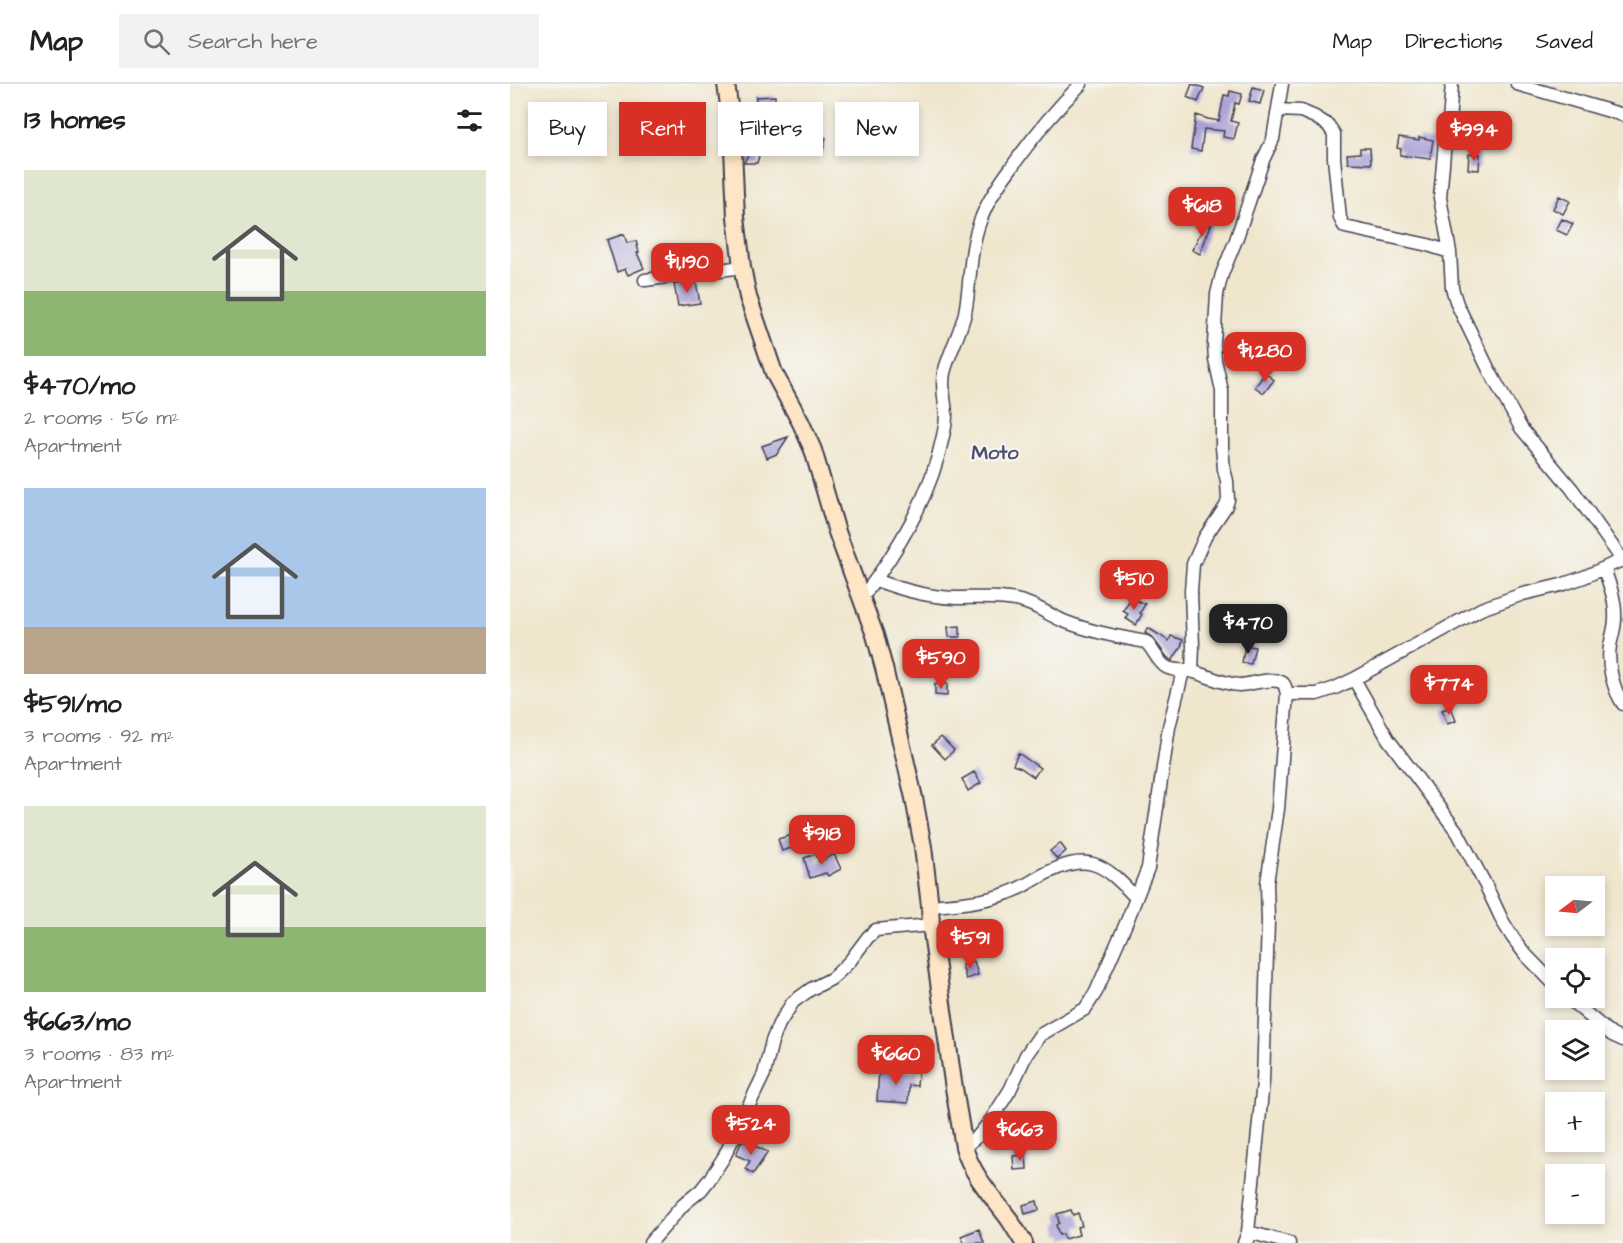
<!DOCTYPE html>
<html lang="en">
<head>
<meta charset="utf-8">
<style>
	:root { --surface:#fff; --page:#f2f2f2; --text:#202124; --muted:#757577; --line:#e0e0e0; --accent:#d93025 }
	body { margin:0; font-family:"Architects Daughter",sans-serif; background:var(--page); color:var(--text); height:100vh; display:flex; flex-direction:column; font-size:22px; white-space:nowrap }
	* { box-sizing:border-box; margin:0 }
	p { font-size:20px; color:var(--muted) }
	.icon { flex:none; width:33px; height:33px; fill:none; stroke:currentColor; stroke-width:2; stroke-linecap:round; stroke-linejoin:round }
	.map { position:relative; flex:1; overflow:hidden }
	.details { display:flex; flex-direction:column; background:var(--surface); width:510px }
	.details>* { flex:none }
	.top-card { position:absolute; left:18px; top:18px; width:570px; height:54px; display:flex; gap:12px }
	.needle { width:39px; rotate:254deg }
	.buttons { position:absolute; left:1035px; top:792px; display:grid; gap:12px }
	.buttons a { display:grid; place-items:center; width:60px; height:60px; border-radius:0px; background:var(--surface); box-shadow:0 3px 9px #0003; font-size:30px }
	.price { position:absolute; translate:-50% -51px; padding:0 14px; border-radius:12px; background:var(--accent); color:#fff; font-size:20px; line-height:39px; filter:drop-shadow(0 2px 3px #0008) }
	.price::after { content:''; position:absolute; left:50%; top:36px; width:18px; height:14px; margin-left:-9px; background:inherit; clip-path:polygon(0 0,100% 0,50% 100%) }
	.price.on { background:#222; color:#fff }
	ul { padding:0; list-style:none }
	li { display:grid; align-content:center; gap:12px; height:318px; padding:0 24px }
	li span { display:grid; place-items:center; height:186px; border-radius:0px; color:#555 }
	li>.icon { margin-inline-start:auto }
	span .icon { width:108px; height:108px; fill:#fffc; stroke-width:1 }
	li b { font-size:26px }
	h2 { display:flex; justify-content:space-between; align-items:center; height:72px; padding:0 24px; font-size:26px }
	.tag { padding:0 21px; border-radius:0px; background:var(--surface); box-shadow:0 3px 9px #0003; font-size:21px; line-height:54px }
	.tag.on { background:var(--accent); color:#fff }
	header { display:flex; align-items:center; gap:36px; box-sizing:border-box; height:84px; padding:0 30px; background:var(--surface); border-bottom:2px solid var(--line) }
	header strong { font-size:28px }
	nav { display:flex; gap:33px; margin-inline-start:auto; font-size:21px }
	.search { width:420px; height:54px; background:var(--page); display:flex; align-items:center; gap:15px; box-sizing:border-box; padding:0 21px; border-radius:0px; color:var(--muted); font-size:22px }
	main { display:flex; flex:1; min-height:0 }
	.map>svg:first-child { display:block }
</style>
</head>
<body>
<header>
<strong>Map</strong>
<div class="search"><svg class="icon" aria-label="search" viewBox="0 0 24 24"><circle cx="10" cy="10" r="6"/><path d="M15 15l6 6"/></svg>Search here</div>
<nav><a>Map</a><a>Directions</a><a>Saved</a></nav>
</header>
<main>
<section class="details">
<h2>13 homes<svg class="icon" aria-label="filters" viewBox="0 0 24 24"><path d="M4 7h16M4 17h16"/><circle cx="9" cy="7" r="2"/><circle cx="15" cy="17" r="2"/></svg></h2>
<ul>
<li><span style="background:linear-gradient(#dfe7d0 65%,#8fb573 0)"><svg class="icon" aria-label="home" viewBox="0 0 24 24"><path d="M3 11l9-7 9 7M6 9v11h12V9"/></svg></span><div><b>$470/mo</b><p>2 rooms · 56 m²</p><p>Apartment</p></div></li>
<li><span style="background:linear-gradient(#a9c7e8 75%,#b9a48a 0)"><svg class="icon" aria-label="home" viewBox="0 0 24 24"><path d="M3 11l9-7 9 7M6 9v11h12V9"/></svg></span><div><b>$591/mo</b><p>3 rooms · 92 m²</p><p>Apartment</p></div></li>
<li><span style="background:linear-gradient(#dfe7d0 65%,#8fb573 0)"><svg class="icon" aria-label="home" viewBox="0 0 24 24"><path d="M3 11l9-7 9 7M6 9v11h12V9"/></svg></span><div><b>$663/mo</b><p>3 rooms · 83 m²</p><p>Apartment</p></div></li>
</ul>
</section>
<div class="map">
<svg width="1113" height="1159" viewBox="0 0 1113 1159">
	<rect width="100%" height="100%" fill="#f6f6f2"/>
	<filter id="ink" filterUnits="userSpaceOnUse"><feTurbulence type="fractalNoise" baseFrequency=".0167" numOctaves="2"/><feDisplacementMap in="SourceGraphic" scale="12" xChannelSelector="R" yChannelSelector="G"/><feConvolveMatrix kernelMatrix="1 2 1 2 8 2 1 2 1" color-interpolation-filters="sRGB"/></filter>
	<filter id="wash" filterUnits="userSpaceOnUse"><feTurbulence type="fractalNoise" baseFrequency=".008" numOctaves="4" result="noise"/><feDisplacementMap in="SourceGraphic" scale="24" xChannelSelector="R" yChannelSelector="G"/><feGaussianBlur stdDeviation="1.35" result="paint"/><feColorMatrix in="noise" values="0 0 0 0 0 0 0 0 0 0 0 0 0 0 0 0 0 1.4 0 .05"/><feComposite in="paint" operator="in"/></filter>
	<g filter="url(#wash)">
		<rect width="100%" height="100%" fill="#f0e6ce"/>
		<g id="blocks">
			<path fill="#a79ed6" d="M 682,0 L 694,4 L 688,18 L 677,13 Z
				M 743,3 L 754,6 L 750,20 L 739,17 Z
				M 720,7 L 732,10 L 729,20 L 725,19 L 721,37 L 728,39 L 724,55 L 713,53 L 714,47 L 694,45 L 691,67 L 681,65 L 686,31 L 698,35 L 709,37 L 714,11 L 719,12 Z
				M 265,12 L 265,30 L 261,29 L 258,46 L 248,44 L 249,36 L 244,35 L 246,13 Z
				M 291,46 L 300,49 L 300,50 L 316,54 L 312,70 L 285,62 Z
				M 889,53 L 909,56 L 909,53 L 923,56 L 920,75 L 890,71 L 891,65 L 887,64 Z
				M 241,64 L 250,68 L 247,79 L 234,79 Z
				M 850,64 L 860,64 L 861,80 L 838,79 L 837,70 L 850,69 Z
				M 959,70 L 970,70 L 969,86 L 958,85 Z
				M 1049,112 L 1060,117 L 1053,130 L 1043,125 Z
				M 1052,135 L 1063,140 L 1057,151 L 1046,146 Z
				M 697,136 L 702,138 L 690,170 L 682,166 Z
				M 114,150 L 117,159 L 126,157 L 129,168 L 127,169 L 134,184 L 118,191 L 115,185 L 107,188 L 97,156 Z
				M 186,198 L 190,219 L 168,222 L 164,200 Z
				M 752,270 L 765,280 L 759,288 L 746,278 Z
				M 755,289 L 764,296 L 754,309 L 745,303 Z
				M 278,353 L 267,370 L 257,374 L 252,362 Z
				M 621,514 L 635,520 L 630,529 L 632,530 L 626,541 L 615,534 L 618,530 L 613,527 Z
				M 450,542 L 450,553 L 439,553 L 438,543 Z
				M 638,544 L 659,557 L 661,552 L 673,556 L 670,566 L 669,566 L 662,577 L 657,573 L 642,553 L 635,549 Z
				M 735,561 L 745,563 L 741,580 L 732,579 Z
				M 425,600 L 437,600 L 437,612 L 425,611 Z
				M 941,623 L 946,637 L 937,640 L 932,626 Z
				M 431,653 L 444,666 L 435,675 L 422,661 Z
				M 508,669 L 530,684 L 524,693 L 511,684 L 503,681 Z
				M 464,688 L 471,699 L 458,707 L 452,695 Z
				M 285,750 L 288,762 L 272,767 L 268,755 Z
				M 550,759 L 556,767 L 547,775 L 540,767 Z
				M 306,770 L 309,778 L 324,770 L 331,785 L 318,792 L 316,789 L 300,794 L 294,774 Z
				M 464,877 L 468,891 L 456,895 L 452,881 Z
				M 369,986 L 408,988 L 407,1002 L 399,1001 L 398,1019 L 367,1017 Z
				M 232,1056 L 258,1068 L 243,1090 L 235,1085 L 240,1077 L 226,1071 Z
				M 516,1071 L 517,1085 L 504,1086 L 503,1072 Z
				M 527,1117 L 529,1126 L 515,1130 L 513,1121 Z
				M 561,1126 L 563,1131 L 568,1129 L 572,1142 L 567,1143 L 569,1151 L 554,1155 L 553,1150 L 549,1151 L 546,1141 L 549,1139 L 547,1130 Z
				M 469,1145 L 474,1159 L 454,1159 L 451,1152 Z"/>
		</g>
	</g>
	<g filter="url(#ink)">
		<use href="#blocks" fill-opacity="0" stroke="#413f51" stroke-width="1.5"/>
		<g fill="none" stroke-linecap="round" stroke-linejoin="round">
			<g stroke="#413f51" stroke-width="15">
				<path id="street" d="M 942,0 L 939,38 L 935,57 L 930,114 L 940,168 L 942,204 L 947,220 L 979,286 L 1011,344 L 1062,405 L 1113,477
					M 1007,0 L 1113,31
					M 768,26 L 791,27 L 805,33 L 818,41 L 824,50 L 824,74 L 830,134 L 833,140 L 835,143 L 918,161 L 940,168
					M 135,196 L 232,183
					M 1094,485 C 1099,499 1105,514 1105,530 C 1106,541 1102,551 1100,562 C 1097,580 1103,605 1113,620
					M 366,496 C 392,506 418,513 446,514 C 467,514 489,512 510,517 C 527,521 540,532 556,538 C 582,548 609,553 636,558 C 643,565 648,578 656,583 C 665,588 675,585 684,588 C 699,592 713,600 729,601 C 740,601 761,593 771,598 C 775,599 776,606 777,610 L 807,610 L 825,604 L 844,595 L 971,525 L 1013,510 L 1051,501 L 1074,493 L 1112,476
					M 352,514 C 388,466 421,412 433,352 C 435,345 436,337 436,330 C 435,316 431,303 434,289 C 439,269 450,250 455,229 C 461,198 459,164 471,135 C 478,116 489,100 501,84 C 522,54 545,26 571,0
					M 682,587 L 683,562 L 681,507 L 683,480 L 695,453 L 716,422 L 718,416 L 717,397 L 714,385 L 712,363 L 712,307 L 705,275 L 704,260 L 707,210 L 712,190 L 726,156 L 753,76 L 763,55 L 772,0
					M 844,595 L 878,655 L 948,749 L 976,802 L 993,838 L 1003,854 L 1015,870 L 1046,902
					M 420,822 C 446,820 474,818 498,809 C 510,805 520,798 531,792 C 577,767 593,778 626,814
					M 1058,914 L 1102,951 L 1113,956
					M 454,1063 L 469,1051 L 481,1036 L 500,1006 L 516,971 L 530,951 L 575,925 L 586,908 L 617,837 L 638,784 L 659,643 L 673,587
					M 738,1155 L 738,1148 L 779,1159
					M 140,1159 L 173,1121 L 191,1106 L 199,1096 L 214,1073 L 254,990 L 262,957 L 269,940 L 283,918 L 301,905 L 321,895 L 328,889 L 340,877 L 358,853 L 366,846 L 421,841
					M 734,1159 L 738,1148 L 753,998 L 758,837 L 757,799 L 768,725 L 777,610"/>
			</g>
			<g stroke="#413f51" stroke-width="20">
				<path id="secondary" d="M 216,0 L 222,42 L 226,133 L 232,183 L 238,213 L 264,289 L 291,339 L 303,366 L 327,448 L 365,551 L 374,584 L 404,714 L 413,763 L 420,822 L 421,841 L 443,998 L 454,1063 C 462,1091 482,1112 499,1135 C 504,1143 509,1151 514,1159"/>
			</g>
			<use href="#street" stroke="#fff" stroke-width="12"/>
			<use href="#secondary" stroke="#fde5c5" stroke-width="16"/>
		</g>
	</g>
	<g text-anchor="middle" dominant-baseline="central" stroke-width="4.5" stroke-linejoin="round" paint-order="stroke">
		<g font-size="20" font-weight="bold" fill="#514d71" stroke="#f6f6f2">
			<text x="485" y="369">Moto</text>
		</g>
	</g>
</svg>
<div class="buttons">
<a><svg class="needle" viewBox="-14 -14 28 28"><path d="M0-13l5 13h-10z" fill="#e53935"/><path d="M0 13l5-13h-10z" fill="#757577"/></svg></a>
<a><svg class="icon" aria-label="locate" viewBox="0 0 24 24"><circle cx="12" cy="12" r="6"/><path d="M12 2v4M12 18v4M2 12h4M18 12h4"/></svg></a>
<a><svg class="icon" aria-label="layers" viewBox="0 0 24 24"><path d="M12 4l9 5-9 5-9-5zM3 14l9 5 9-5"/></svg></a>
<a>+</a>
<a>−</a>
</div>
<b class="price" style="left:964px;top:78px">$994</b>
<b class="price" style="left:692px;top:154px">$618</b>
<b class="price" style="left:177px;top:210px">$1,190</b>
<b class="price" style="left:755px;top:299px">$1,280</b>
<b class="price" style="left:624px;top:527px">$510</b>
<b class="price on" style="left:738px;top:571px">$470</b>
<b class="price" style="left:431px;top:606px">$590</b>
<b class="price" style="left:939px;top:632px">$774</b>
<b class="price" style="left:312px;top:782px">$918</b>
<b class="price" style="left:460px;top:886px">$591</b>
<b class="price" style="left:386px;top:1002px">$660</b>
<b class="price" style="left:241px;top:1072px">$524</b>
<b class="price" style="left:510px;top:1078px">$663</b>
<div class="top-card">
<a class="tag">Buy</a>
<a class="tag on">Rent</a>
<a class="tag">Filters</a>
<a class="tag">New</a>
</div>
</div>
</main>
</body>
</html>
